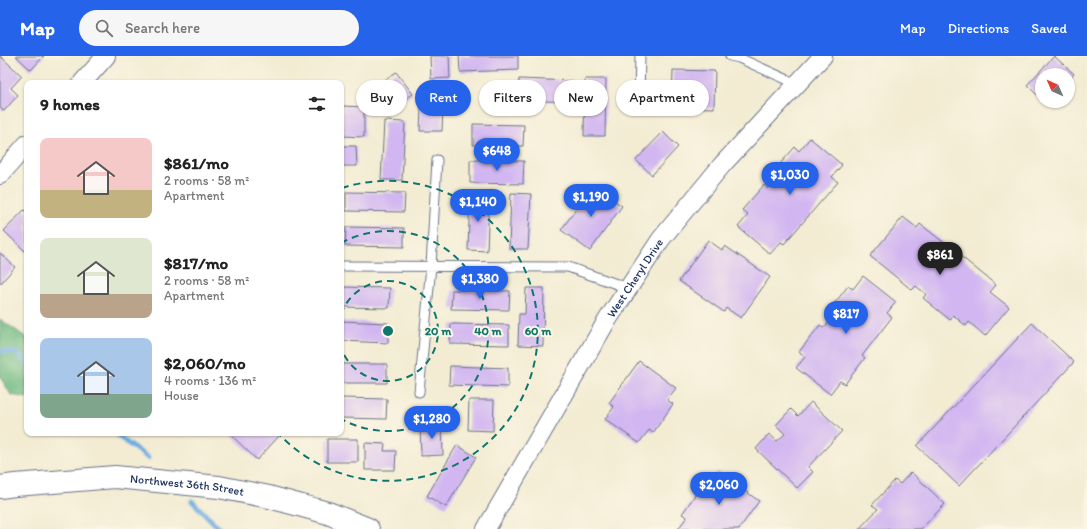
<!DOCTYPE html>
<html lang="en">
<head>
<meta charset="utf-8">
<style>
	:root { --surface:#fff; --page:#f6f6f6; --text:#222; --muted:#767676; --accent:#2563eb }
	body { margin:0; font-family:Itim,sans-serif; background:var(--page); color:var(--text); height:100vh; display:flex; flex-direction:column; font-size:15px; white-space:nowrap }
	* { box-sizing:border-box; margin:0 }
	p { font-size:13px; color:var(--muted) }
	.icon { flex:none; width:22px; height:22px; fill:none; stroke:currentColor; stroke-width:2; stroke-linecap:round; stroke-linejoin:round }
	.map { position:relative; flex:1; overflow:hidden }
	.panel { position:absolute; left:24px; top:24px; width:320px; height:356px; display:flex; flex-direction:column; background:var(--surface); border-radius:8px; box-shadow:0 1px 3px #0004 }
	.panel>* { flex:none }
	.top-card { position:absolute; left:356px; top:24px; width:380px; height:36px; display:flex; gap:8px }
	.needle { width:26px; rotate:315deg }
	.tools { position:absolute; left:1035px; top:12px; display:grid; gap:8px }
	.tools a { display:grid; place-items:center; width:40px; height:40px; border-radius:50%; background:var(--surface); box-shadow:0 1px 3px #0004; font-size:20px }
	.price { position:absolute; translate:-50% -34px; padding:0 9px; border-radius:14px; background:var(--accent); color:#fff; font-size:13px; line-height:26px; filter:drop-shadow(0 1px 2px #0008) }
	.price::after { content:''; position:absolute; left:50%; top:24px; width:12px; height:9px; margin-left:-6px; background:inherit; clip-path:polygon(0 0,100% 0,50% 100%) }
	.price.on { background:#222; color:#fff }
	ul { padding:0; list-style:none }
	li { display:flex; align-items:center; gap:12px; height:100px; padding:0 16px }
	li span { display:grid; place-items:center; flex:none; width:112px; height:80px; border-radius:8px; color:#555 }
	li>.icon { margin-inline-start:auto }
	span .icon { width:48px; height:48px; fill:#fffc; stroke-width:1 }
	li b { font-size:17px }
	h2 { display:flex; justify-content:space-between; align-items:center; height:48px; padding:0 16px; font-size:17px }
	.tag { padding:0 14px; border-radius:18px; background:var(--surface); box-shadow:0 1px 3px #0004; font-size:14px; line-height:36px }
	.tag.on { background:var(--accent); color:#fff }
	header { display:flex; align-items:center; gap:24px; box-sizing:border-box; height:56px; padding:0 20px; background:var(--accent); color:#fff }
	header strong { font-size:19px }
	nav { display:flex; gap:22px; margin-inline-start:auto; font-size:14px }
	.search { width:280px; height:36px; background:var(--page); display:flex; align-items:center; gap:10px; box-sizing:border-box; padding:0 14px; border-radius:22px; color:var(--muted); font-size:15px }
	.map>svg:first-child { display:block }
</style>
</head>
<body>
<header>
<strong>Map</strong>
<div class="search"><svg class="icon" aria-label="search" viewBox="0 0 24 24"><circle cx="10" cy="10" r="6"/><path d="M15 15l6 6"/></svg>Search here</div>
<nav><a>Map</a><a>Directions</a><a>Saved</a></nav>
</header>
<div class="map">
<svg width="1087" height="473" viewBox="0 0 1087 473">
	<rect width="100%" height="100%" fill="#fcf5e5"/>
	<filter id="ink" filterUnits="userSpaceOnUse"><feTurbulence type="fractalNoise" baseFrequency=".025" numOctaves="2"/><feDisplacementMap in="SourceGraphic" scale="8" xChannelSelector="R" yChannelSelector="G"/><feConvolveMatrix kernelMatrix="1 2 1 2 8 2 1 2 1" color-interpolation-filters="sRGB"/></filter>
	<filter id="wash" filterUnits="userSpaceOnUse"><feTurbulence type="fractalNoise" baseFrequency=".012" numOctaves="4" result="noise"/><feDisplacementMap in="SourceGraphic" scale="16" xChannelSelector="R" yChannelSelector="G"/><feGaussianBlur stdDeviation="0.9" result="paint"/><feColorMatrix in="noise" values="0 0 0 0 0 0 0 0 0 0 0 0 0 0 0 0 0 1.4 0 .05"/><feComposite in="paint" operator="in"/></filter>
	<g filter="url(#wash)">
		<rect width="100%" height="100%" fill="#f3ecd3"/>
		<path fill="#6eb981" stroke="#447470" d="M 0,263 L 27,282 L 27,342 L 11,339 L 0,321 Z"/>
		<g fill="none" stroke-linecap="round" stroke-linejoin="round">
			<path stroke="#6eade1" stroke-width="5" d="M 0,295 L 16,297 L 27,307
				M 119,381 L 148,402
				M 192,445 L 220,473"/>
		</g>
		<g id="blocks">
			<path fill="#d1b6f1" d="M 0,0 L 22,20 L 11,32 L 18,39 L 4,55 L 0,52 Z
				M 16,0 L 44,0 L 31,14 Z
				M 430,0 L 449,0 L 450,22 L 431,23 Z
				M 459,0 L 518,0 L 518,14 L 460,16 Z
				M 1054,0 L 1074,18 L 1068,25 L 1068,19 L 1042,19 L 1042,44 L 1027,29 Z
				M 673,14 L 715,15 L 714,52 L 672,51 Z
				M 396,16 L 413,38 L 396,50 L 391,43 L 383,49 L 372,34 Z
				M 519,23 L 573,25 L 572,46 L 518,44 Z
				M 585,23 L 606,23 L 605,80 L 584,80 Z
				M 343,50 L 364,51 L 364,81 L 342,80 Z
				M 421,51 L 443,52 L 442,75 L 420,75 Z
				M 384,65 L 405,66 L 402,124 L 381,124 Z
				M 473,68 L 524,69 L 523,90 L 473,89 Z
				M 663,76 L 678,91 L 652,119 L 636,104 Z
				M 810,82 L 842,109 L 832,121 L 838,126 L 784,188 L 781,186 L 770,198 L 738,171 L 748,159 L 742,154 L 764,129 L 768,133 L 778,121 L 772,117 L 795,91 L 799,95 Z
				M 341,90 L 356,90 L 357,110 L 341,110 Z
				M 470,104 L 524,105 L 523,128 L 470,127 Z
				M 593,130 L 622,150 L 590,195 L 561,174 Z
				M 346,136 L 405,137 L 404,156 L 346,155 Z
				M 470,136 L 480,136 L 479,141 L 489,142 L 487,195 L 468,194 Z
				M 511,137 L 531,138 L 528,193 L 509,193 Z
				M 24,154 L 27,156 L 27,197 L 4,175 Z
				M 903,161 L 917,172 L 920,168 L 947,189 L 943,194 L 953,202 L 958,198 L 996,229 L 990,236 L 1009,251 L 985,280 L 969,266 L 966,270 L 953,259 L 950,264 L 923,242 L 926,238 L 916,230 L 912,234 L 870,200 Z
				M 346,171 L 404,172 L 404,191 L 345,190 Z
				M 708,184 L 722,194 L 725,190 L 770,221 L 741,262 L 726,252 L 724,256 L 679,225 Z
				M 0,197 L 15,211 L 0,228 Z
				M 863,220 L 896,246 L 887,257 L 892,261 L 862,300 L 865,302 L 845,328 L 840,325 L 830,338 L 796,312 L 805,301 L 799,296 L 820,269 L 824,272 L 833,261 L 827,257 L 848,230 L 853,233 Z
				M 341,231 L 390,232 L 389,252 L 341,251 Z
				M 526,232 L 544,232 L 543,290 L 518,289 L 519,258 L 525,258 Z
				M 452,234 L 510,235 L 509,254 L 451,253 Z
				M 341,265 L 388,267 L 388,287 L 341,285 Z
				M 1032,267 L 1074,306 L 959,430 L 917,390 Z
				M 451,268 L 509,269 L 509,289 L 450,288 Z
				M 639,305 L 676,332 L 667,344 L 673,348 L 653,377 L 649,374 L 639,387 L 605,363 L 614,351 L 609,347 Z
				M 341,308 L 387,308 L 387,327 L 341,327 Z
				M 450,310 L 508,312 L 508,331 L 449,329 Z
				M 341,342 L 387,343 L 386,363 L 341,362 Z
				M 469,344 L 494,344 L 493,375 L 468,374 Z
				M 811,346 L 842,375 L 808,411 L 813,416 L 797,432 L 756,393 L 769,378 L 777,385 L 785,378 L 776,369 L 791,353 L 798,360 Z
				M 442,369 L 443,399 L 421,400 L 420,370 Z
				M 229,377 L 279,377 L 280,379 L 257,404 Z
				M 327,383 L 358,383 L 358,406 L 327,406 Z
				M 365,387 L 385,388 L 384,395 L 396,395 L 395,414 L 365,414 Z
				M 457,389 L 476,401 L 446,451 L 427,440 Z
				M 717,415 L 759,445 L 739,473 L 678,473 L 687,461 L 682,458 L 702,429 L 706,432 Z
				M 911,416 L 945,448 L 921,473 L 859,473 L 878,453 L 872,449 L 895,424 L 900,428 Z"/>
		</g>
	</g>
	<g filter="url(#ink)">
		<use href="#blocks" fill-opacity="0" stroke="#677187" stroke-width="1"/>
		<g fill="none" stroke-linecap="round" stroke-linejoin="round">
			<g stroke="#677187" stroke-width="11">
				<path id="lane" d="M 730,0 L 739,2 L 797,28
					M 639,40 L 640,0
					M 341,210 L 568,211 L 628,232
					M 419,336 L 431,210 L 437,104"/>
			</g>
			<g stroke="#677187" stroke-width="20">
				<g id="street">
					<path d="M 82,27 L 106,0"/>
					<path d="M 0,119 L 27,88"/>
					<path id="s1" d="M 486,473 L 606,266 L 661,183 L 722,109 L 823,0"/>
				</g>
			</g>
			<g stroke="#677187" stroke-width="24">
				<g id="secondary">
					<path id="s2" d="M 0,431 L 15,429 L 115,421 L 219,431 L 269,441 L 328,457 L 368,473"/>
				</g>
			</g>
			<use href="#lane" stroke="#fff" stroke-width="9"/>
			<use href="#street" stroke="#fff" stroke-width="18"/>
			<use href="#secondary" stroke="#fff" stroke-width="22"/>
		</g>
	</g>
	<g fill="none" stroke="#0f766e" stroke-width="2" stroke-dasharray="7 5">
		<path d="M341 258A50 50 0 1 1 341 292"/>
		<path d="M341 187A100 100 0 1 1 341 363"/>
		<path d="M342 132A150 150 0 1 1 278 377"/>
	</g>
	<g text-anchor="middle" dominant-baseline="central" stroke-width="4" stroke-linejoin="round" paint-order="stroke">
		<g font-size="12" fill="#1b2f5e" stroke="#fcf5e5">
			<text stroke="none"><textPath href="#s1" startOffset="292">West Cheryl Drive</textPath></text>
			<text stroke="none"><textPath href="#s2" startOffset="188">Northwest 36th Street</textPath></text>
		</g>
	</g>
	<circle cx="388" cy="275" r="6" fill="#0f766e" stroke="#fcf5e5" stroke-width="2"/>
	<g font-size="12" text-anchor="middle" font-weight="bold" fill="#0f766e" stroke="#fcf5e5" stroke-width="4" stroke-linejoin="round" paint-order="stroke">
		<text x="438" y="279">20 m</text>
		<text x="488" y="279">40 m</text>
		<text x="538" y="279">60 m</text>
	</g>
</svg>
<div class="tools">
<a><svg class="needle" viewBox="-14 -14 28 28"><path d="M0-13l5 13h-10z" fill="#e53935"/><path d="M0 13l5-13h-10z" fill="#767676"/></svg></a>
</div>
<b class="price" style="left:497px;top:116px">$648</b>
<b class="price" style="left:790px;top:140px">$1,030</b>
<b class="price" style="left:591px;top:162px">$1,190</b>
<b class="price" style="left:478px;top:167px">$1,140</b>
<b class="price on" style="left:940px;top:220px">$861</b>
<b class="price" style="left:480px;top:244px">$1,380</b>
<b class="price" style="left:846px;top:279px">$817</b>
<b class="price" style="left:432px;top:384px">$1,280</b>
<b class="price" style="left:719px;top:450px">$2,060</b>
<div class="top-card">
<a class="tag">Buy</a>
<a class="tag on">Rent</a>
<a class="tag">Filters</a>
<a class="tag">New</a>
<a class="tag">Apartment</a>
</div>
<section class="panel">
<h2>9 homes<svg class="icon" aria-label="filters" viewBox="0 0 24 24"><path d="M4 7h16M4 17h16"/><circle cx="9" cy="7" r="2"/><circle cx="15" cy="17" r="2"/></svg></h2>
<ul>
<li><span style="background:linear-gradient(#f6c9c9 65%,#c2b280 0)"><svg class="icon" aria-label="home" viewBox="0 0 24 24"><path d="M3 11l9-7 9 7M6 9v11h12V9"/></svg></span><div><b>$861/mo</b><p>2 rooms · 58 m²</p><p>Apartment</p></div></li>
<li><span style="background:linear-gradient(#dfe7d0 70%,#b9a48a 0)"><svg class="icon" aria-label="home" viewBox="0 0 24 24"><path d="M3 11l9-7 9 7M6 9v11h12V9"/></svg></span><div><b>$817/mo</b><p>2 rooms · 58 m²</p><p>Apartment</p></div></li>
<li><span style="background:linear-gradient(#a9c7e8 70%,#7fa58c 0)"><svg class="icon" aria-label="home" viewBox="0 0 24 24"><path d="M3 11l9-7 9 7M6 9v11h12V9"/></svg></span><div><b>$2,060/mo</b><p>4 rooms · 136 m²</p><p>House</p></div></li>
</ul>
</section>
</div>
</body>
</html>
